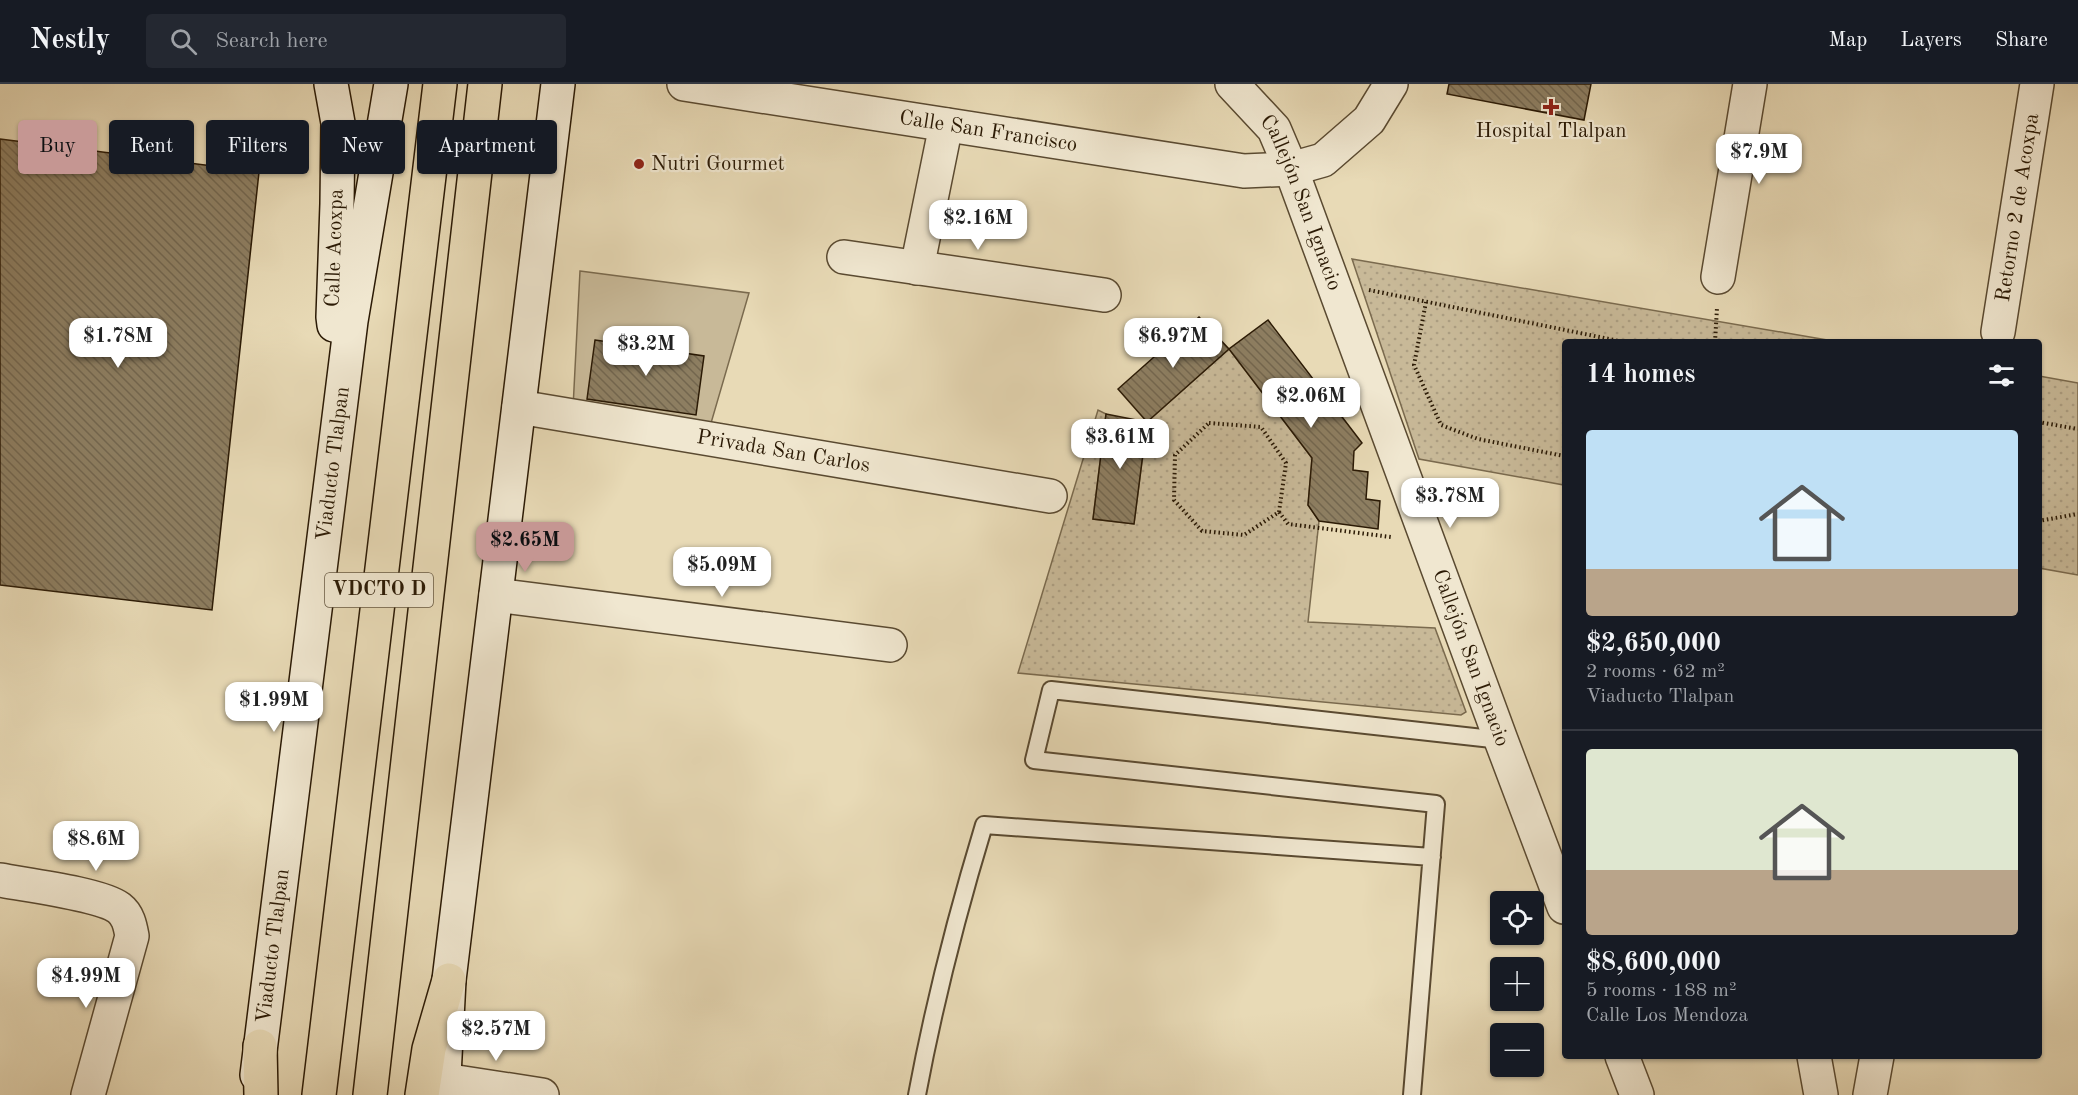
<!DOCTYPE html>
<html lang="en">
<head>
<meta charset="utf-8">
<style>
	:root { --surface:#171b24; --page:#242831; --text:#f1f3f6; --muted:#9ea1a6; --line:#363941; --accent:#c59692 }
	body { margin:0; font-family:"Old Standard TT",serif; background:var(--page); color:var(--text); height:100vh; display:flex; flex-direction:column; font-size:22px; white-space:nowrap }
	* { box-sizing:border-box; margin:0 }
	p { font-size:20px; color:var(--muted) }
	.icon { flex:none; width:33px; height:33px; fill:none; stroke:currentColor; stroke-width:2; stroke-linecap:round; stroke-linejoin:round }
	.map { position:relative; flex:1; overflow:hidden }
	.details { position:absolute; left:1562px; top:255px; width:480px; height:720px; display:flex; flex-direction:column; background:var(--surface); border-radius:6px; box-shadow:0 2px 4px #0004 }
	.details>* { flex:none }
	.guide { position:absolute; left:18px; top:36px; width:570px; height:54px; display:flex; gap:12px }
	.fabs { position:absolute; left:1490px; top:807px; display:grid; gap:12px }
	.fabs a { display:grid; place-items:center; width:54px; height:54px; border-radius:6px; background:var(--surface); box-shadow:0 2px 4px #0004; font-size:30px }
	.price { position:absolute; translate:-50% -51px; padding:0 14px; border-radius:12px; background:#fff; color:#222; font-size:20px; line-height:39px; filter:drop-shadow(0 2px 3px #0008) }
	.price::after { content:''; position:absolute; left:50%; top:36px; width:18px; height:14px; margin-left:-9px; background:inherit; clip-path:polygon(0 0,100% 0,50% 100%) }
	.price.on { background:var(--accent); color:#111 }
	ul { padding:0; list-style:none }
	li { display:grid; align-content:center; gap:12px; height:318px; padding:0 24px }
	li+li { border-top:2px solid var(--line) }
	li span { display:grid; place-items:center; height:186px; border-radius:6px; color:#555 }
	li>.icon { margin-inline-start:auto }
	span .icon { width:108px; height:108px; fill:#fffc; stroke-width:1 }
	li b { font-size:26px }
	h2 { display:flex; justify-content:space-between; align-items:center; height:72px; padding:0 24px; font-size:26px }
	.tag { padding:0 21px; border-radius:6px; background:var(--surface); box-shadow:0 2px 4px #0004; font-size:21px; line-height:54px }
	.tag.on { background:var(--accent); color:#111 }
	header { display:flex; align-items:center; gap:36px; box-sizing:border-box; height:84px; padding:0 30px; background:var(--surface); border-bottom:2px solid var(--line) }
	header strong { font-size:28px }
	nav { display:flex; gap:33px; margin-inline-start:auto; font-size:21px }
	.search { width:420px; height:54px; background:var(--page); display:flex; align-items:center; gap:15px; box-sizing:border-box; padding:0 21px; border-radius:6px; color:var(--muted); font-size:22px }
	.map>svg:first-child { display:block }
</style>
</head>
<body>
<header>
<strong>Nestly</strong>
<div class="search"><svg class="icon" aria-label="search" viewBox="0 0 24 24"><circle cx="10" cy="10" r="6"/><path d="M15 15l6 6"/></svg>Search here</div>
<nav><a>Map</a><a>Layers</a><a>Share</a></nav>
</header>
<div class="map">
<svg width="2078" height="1011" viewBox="0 0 2078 1011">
	<defs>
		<pattern id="park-dots" width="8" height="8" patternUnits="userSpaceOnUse" patternTransform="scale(1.5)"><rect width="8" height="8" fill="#c8b998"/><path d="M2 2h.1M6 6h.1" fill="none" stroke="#ac9e82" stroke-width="1.8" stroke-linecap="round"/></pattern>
		<pattern id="building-back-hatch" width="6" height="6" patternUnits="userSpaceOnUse" patternTransform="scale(1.5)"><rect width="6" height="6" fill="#8d7e61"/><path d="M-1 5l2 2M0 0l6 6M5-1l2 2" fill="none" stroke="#73664e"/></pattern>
	</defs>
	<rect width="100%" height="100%" fill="#e8dab6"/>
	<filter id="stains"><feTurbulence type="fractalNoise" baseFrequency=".00333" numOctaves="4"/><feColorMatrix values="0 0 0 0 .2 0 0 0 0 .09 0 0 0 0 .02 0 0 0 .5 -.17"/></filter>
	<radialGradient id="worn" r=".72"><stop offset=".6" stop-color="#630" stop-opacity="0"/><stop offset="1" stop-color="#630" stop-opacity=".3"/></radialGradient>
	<path fill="url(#park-dots)" stroke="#7a6a4e" stroke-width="1.5" d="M 1352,175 L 1839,258 L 1564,258 L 1564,401 L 1419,375 Z
		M 1229,265 L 1312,374 L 1308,421 L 1319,437 L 1308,538 L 1435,544 L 1466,628 L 1461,631 L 1018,589 L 1098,326 L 1106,330 L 1093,435 L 1134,440 L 1147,338 Z
		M 2039,292 L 2078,299 L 2078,491 L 2039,484 Z"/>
	<path fill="#c8b998" stroke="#7a6a4e" stroke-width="1.5" d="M 580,187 L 749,209 L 709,346 L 573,324 Z"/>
	<path fill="url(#building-back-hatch)" stroke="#2b1a05" stroke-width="1.5" d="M 1449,0 L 1591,0 L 1584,36 L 1447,10 Z
		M 0,55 L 259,88 L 212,526 L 0,501 Z
		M 1199,233 L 1229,265 L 1147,338 L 1118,305 Z
		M 1268,236 L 1362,359 L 1354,367 L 1353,386 L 1368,388 L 1366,415 L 1380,417 L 1378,445 L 1319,437 L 1308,421 L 1312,374 L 1229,265 Z
		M 595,256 L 704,272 L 696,331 L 587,315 Z
		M 1106,330 L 1147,338 L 1134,440 L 1093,435 Z"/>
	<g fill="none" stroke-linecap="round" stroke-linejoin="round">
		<g stroke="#5a4a31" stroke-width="20">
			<path id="lane" d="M 917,1011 C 934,920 957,830 984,741 L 1432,773
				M 1412,1011 L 1436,720 L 1034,676 L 1051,606 L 1501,656"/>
		</g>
		<g stroke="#5a4a31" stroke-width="36">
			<g id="street">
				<path id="s1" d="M 684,0 L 1244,87 L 1291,85 L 1323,76 L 1369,36 L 1391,0"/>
				<path id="s2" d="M 1232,0 L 1274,45 L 1291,85 L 1501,656 L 1564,823"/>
				<path d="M 844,173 L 1104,211"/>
				<path d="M 917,184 L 946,41"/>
				<path d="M 1718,193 L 1750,0"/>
				<path id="s3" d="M 1998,248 L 2037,0"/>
				<path id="s4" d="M 519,323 L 1050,412"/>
				<path d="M 496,511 L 890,561"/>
				<path d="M 0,796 C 26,801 100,810 119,824 C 128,831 130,841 132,852 L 88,1011"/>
				<path d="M 1622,972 L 1637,1011"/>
				<path d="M 1814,972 L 1821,1011"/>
				<path d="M 444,996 L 542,1011"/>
				<path d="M 1870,1011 L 1877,972"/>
			</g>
		</g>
		<g stroke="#2b1a05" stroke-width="36">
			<g id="secondary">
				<path d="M 331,0 L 338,39 L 337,120 L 333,233 L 334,241"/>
				<path id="s5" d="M 257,991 L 351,237 L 391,0"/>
				<path d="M 443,1011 L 449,896 L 558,0"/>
			</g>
		</g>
		<g stroke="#2b1a05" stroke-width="36">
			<path id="highway" d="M 260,962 L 261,1011
				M 319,1011 L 440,0
				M 370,1011 L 485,0
				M 422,1011 L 429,965 L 449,896"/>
		</g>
		<path stroke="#2b1a05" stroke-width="4" stroke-dasharray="1.5 3" stroke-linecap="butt" d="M 1369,206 L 1624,258
			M 1426,218 L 1414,281 L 1441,341 L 1478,355 L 1564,372
			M 1715,258 L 1717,224
			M 2038,338 L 2078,345
			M 1209,339 L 1261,343 L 1286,379 L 1279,428 L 1244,451 L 1202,447 L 1174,416 L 1175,371 Z
			M 1279,428 L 1288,440 L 1391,453
			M 2038,437 L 2078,430"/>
		<use href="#lane" stroke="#f0e7d0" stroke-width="16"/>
		<use href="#street" stroke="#f0e7d0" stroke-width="33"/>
		<use href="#secondary" stroke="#f0e7d0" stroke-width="33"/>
		<use href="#highway" stroke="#e8dab6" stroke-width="33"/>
	</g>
	<g fill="#8f2418" stroke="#f0e7d0" stroke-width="2">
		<path d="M1548 14h6v6h6v6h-6v6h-6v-6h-6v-6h6z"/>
		<circle cx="639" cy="80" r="6"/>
	</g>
	<g text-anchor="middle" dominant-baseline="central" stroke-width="4.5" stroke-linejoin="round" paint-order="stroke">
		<rect fill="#f0e7d0" stroke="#665842" stroke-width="1.5" x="325" y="489" width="108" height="34" rx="4.5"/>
		<g font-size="20" font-weight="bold" fill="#2b1a05">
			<text x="379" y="506">VDCTO D</text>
		</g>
		<g font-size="21" fill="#2b1a05" stroke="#f0e7d0">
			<text stroke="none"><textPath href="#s1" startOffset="308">Calle San Francisco</textPath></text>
			<text stroke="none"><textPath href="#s2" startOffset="140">Callejón San Ignacio</textPath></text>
			<text stroke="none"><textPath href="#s3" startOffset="126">Retorno 2 de Acoxpa</textPath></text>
			<text transform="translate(335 164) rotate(-88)">Calle Acoxpa</text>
			<text stroke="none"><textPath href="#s4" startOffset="268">Privada San Carlos</textPath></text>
			<text stroke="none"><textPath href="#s5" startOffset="616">Viaducto Tlalpan</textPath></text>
			<text stroke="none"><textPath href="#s2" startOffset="626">Callejón San Ignacio</textPath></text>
			<text stroke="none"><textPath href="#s5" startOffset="130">Viaducto Tlalpan</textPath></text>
		</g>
		<g font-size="21" fill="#2b1a05" stroke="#f0e7d0">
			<text x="1551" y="47">Hospital Tlalpan</text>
			<text x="651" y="80" text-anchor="start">Nutri Gourmet</text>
		</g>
	</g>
	<rect width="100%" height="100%" filter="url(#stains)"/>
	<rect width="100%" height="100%" fill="url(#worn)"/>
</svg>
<div class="fabs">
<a><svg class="icon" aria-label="locate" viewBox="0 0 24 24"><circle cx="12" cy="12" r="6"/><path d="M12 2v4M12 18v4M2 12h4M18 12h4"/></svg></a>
<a>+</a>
<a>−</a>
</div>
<b class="price" style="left:1759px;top:101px">$7.9M</b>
<b class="price" style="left:978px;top:167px">$2.16M</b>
<b class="price" style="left:118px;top:285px">$1.78M</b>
<b class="price" style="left:1173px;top:285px">$6.97M</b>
<b class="price" style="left:646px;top:293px">$3.2M</b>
<b class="price" style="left:1311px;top:345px">$2.06M</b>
<b class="price" style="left:1120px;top:386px">$3.61M</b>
<b class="price" style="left:1450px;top:445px">$3.78M</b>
<b class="price on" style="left:525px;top:489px">$2.65M</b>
<b class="price" style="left:722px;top:514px">$5.09M</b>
<b class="price" style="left:274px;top:649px">$1.99M</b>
<b class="price" style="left:96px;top:788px">$8.6M</b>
<b class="price" style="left:86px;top:925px">$4.99M</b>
<b class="price" style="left:496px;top:978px">$2.57M</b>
<div class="guide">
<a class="tag on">Buy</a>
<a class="tag">Rent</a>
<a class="tag">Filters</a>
<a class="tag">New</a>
<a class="tag">Apartment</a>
</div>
<section class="details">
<h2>14 homes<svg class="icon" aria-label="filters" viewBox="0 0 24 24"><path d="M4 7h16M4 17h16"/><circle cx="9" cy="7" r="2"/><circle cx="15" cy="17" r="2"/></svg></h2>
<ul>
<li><span style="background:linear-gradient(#bfe0f5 75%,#b9a48a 0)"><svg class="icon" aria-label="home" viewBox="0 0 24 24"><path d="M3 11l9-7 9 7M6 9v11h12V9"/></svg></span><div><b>$2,650,000</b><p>2 rooms · 62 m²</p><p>Viaducto Tlalpan</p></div></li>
<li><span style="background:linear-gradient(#dfe7d0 65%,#b9a48a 0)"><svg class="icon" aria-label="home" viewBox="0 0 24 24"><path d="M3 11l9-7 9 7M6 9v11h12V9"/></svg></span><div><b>$8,600,000</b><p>5 rooms · 188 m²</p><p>Calle Los Mendoza</p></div></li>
</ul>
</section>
</div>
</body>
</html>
